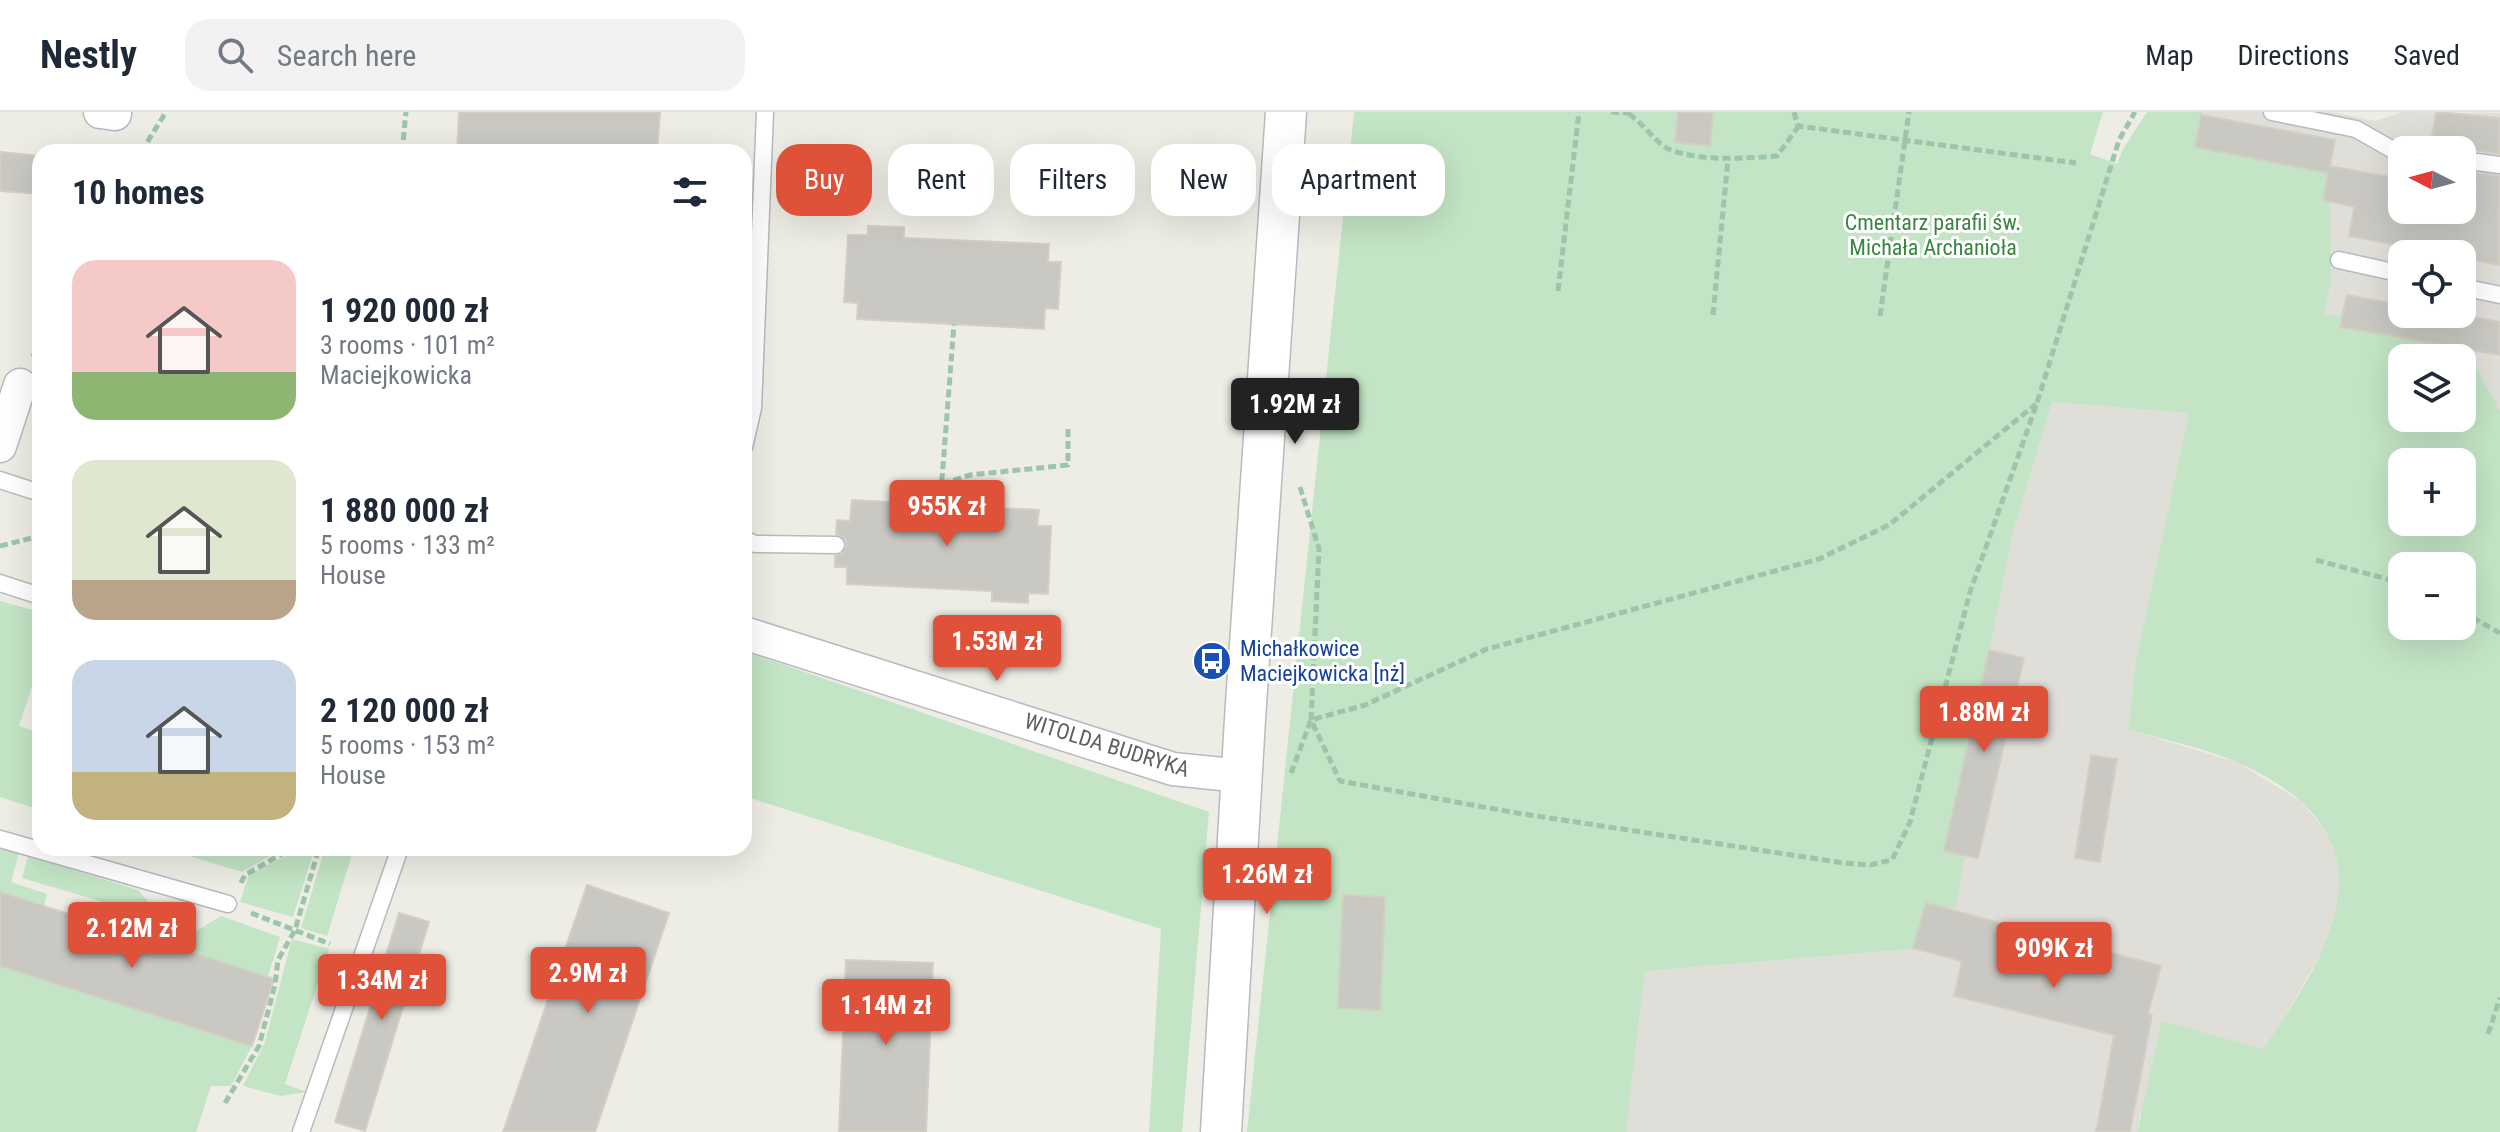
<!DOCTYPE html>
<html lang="en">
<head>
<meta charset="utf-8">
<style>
	:root { --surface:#fff; --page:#f2f2f3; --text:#1f2937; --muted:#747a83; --line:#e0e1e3; --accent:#e05139 }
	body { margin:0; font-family:"Roboto Condensed",sans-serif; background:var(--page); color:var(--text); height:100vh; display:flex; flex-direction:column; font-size:30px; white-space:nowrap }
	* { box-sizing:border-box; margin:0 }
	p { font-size:26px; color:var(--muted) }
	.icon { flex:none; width:44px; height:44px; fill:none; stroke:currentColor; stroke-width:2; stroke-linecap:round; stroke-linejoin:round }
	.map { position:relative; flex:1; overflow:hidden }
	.side { position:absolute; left:32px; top:32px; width:720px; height:712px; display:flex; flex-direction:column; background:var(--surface); border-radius:24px; box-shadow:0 8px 32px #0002 }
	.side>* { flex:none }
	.top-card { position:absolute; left:776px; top:32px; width:760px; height:72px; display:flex; gap:16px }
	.needle { width:52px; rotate:276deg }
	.buttons { position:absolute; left:2388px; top:24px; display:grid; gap:16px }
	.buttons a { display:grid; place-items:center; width:88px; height:88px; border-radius:16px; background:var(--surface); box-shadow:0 8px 32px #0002; font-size:40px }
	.price { position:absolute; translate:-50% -68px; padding:0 18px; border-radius:8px; background:var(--accent); color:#fff; font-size:26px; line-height:52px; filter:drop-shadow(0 2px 4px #0008) }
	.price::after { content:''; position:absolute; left:50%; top:48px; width:24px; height:18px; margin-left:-12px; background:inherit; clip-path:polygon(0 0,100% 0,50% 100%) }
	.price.current { background:#222; color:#fff }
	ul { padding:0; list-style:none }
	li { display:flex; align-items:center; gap:24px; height:200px; padding:0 40px }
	li span { display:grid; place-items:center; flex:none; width:224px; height:160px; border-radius:24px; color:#555 }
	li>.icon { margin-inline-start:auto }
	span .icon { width:96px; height:96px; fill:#fffc; stroke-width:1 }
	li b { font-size:34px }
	h2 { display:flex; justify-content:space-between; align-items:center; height:96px; padding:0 40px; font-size:34px }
	.pill { padding:0 28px; border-radius:24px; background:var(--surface); box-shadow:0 8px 32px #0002; font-size:28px; line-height:72px }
	.pill.current { background:var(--accent); color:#fff }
	header { display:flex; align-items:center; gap:48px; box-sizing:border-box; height:112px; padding:0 40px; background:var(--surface); border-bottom:2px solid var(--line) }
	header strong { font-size:38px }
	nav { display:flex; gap:44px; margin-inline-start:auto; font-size:28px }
	.search { width:560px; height:72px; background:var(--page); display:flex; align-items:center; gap:20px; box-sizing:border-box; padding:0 28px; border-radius:24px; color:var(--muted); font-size:30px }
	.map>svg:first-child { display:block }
</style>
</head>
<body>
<header>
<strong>Nestly</strong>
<div class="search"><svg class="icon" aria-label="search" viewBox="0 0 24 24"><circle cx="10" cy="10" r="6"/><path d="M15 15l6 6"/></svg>Search here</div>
<nav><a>Map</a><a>Directions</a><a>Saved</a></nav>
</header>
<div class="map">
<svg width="2500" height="1020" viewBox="0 0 2500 1020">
	<rect width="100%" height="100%" fill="#eeede5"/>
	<path fill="#e0ded9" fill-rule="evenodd" d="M 2201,0 L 2330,0 L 2376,9 L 2402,0 L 2500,1 L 2500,299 L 2466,237 L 2340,215 L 2325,202 L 2331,166 L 2330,90 L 2195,35 ZM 2402,38 L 2462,38 L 2462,98 L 2402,98 ZM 2402,142 L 2462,142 L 2462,202 L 2402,202 Z
		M 2052,290 L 2189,301 L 2136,549 L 2128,617 L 2239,651 L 2300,689 L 2332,725 L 2341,771 L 2329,827 L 2283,908 L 2263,938 L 2140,1002 L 2137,1020 L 1626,1020 L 1645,859 L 1949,834 L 1980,659 L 1990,537 L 2013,421 Z"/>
	<path fill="#c3e4c5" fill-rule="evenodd" d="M 1354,0 L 2103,0 L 2090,42 L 2117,52 L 2123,37 L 2147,0 L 2202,0 L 2195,35 L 2328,61 L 2323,88 L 2330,90 L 2331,167 L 2325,202 L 2342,205 L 2341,215 L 2466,237 L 2500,299 L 2500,1020 L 2137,1020 L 2162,909 L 2263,937 C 2339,828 2396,722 2239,651 C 2205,636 2164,628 2128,617 L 2136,549 L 2189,301 L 2052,290 L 2013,421 L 1990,537 L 1980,659 L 1949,834 L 1645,859 L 1626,1020 L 1247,1020 ZM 2402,246 L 2462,246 L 2462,306 L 2402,306 ZM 2402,350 L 2462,350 L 2462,410 L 2402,410 ZM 2402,454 L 2462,454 L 2462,514 L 2402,514 Z
		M 0,489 L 40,500 L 40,551 L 19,614 L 40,621 L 40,698 L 0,685 Z
		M 744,539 L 1209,700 L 1182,1020 L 1149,1020 L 1161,817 L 744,684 Z
		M 0,736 L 19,741 L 11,770 L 47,782 L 44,794 L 0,780 Z
		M 163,736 L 284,736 L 242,760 Z
		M 300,736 L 315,736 L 293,805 L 240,790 L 249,763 Z
		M 325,736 L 354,736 L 327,824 L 301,816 Z
		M 28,744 L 138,778 L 164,808 L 22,766 Z
		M 221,804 L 280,825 L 268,865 L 183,838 L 188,824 Z
		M 292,827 L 329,837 L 285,972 L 307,980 L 280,984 L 243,974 L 265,930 Z
		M 0,854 L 252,934 L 231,974 L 211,974 L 196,1020 L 0,1020 Z"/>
	<path fill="#cac8c2" stroke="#d3cfc3" stroke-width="2" d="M 459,0 L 660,0 L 657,40 L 457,40 Z
		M 1678,0 L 1713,0 L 1710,34 L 1675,30 Z
		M 2436,0 L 2500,6 L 2500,42 L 2431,31 Z
		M 2201,3 L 2335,28 L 2330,54 L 2402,67 L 2402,98 L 2462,98 L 2462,59 L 2500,64 L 2500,153 L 2462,146 L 2462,142 L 2443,142 L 2349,124 L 2354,95 L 2323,88 L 2328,61 L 2195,35 Z
		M 0,40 L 40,44 L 40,82 L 0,79 Z
		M 868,114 L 904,115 L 904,126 L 1049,132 L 1048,150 L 1061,150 L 1058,197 L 1045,196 L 1044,217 L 857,207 L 858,191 L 844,190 L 848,123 L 868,123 Z
		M 2347,183 L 2402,193 L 2402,202 L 2456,202 L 2500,210 L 2500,243 L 2340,215 Z
		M 852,388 L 1039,398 L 1037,414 L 1051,414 L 1048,482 L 1028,481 L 1028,491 L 992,489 L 992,479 L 847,472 L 847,455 L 835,455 L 835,444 L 842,442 L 847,434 L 845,427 L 836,422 L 837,408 L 850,409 Z
		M 1989,538 L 2024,546 L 1978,746 L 1944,739 Z
		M 2091,643 L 2117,647 L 2100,750 L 2075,746 Z
		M 587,773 L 669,801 L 595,1020 L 503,1020 Z
		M 0,780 L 156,830 L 161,816 L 188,824 L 183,838 L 274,867 L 252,934 L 0,854 Z
		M 1343,783 L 1385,785 L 1380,898 L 1338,896 Z
		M 1926,791 L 2161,854 L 2148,902 L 2152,903 L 2130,1020 L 2096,1020 L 2114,923 L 1954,884 L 1962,849 L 1913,836 Z
		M 399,801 L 429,810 L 365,1019 L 335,1010 Z
		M 846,848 L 933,851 L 926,1020 L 839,1020 Z"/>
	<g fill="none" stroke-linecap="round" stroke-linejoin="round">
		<g stroke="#b7babe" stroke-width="19">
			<path id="service" d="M 2272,0 L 2356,17 L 2393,38 L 2402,40
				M 2462,48 L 2500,53
				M 2339,148 L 2402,162
				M 2462,175 L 2500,183
				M 744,335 L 753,296 L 765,0
				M 0,368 L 40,381
				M 744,427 L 755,432 L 836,433
				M 0,471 L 40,484
				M 0,727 L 228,792
				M 301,1020 L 400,736"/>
		</g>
		<g stroke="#b7babe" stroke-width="35">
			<path id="minor" d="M 100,0 L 115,2
				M 0,334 L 20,273
				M 744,521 L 1173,657 L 1242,664"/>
		</g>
		<g stroke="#b7babe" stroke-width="43">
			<path id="tertiary" d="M 1221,1020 L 1245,607 L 1286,0"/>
		</g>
		<path stroke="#9cc5ab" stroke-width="5" stroke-dasharray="8 4" stroke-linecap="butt" d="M 1611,0 L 1630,1
			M 1794,0 L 1798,14 L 2076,51
			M 1629,2 C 1643,11 1657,33 1671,38 C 1703,50 1743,46 1777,44 L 1798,15
			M 141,40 L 166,0
			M 402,40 L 406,0
			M 1558,179 L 1579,0
			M 1713,203 L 1728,47
			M 1880,204 L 1909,0
			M 33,245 L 40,227
			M 942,372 L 970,363 L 1068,353 L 1068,313
			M 1300,375 L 1319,437 L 1311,608 L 1340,669 L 1517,701 L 1844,751 L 1870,753 L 1892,748 L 1910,710 L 1970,480 L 2037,291 L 2119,28 L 2135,0
			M 940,393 L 954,212
			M 0,434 L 40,424
			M 2316,448 L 2402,471
			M 2462,500 L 2500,521
			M 1291,661 L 1311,608 L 1365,593 L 1487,537 L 1819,447 L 1889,413 L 2036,292
			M 241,771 L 245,763 L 292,736
			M 251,801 L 330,832
			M 2488,922 L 2500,886
			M 225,991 L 259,934 L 275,873 L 278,848 L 295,818 L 319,736"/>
		<use href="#service" stroke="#fff" stroke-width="16"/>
		<use href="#minor" stroke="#fff" stroke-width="32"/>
		<use href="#tertiary" stroke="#fff" stroke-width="40"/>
	</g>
	<defs>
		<g id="bus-disc" transform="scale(2)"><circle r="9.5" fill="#1a4fb4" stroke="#fff"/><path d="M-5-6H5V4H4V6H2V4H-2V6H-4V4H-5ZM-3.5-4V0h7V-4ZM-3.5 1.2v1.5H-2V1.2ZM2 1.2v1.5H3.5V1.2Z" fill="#fff"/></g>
	</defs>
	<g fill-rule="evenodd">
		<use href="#bus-disc" x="1212" y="549"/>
	</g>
	<g text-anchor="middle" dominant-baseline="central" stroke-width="6" stroke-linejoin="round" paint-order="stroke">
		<g font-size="22" fill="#3b8543" stroke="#fff">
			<text x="1933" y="110">Cmentarz parafii św.<tspan x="1933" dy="25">Michała Archanioła</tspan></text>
		</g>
		<g font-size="22" fill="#164399" stroke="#fff" text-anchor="start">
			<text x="1240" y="536">Michałkowice<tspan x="1240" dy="25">Maciejkowicka [nż]</tspan></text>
		</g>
		<g font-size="22" fill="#5d6064" stroke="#fff">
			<text transform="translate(1107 633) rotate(17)">WITOLDA BUDRYKA</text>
		</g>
	</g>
</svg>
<div class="buttons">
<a><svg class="needle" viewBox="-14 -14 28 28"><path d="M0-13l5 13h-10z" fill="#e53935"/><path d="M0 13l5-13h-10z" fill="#747a83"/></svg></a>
<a><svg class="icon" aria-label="locate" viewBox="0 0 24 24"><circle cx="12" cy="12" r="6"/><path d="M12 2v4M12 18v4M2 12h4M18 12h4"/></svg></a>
<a><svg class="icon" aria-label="layers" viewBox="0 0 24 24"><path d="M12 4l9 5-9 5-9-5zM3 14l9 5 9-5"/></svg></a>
<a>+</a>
<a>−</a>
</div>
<b class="price current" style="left:1295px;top:334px">1.92M zł</b>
<b class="price" style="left:947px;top:436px">955K zł</b>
<b class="price" style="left:997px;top:571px">1.53M zł</b>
<b class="price" style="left:1984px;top:642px">1.88M zł</b>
<b class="price" style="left:1267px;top:804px">1.26M zł</b>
<b class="price" style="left:132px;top:858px">2.12M zł</b>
<b class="price" style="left:2054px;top:878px">909K zł</b>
<b class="price" style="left:588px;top:903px">2.9M zł</b>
<b class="price" style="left:382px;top:910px">1.34M zł</b>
<b class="price" style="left:886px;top:935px">1.14M zł</b>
<div class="top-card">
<a class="pill current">Buy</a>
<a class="pill">Rent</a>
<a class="pill">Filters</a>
<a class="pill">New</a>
<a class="pill">Apartment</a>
</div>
<section class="side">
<h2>10 homes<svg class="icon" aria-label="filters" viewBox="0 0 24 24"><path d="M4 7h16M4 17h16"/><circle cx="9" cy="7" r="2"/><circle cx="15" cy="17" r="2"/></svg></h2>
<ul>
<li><span style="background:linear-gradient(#f6c9c9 70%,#8fb573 0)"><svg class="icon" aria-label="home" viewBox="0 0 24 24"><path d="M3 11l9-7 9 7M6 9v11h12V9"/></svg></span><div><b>1 920 000 zł</b><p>3 rooms · 101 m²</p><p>Maciejkowicka</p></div></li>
<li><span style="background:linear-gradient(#dfe7d0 75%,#b9a48a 0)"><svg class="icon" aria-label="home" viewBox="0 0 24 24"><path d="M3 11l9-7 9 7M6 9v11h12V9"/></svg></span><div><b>1 880 000 zł</b><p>5 rooms · 133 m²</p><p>House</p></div></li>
<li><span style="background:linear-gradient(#c9d6e8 70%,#c2b280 0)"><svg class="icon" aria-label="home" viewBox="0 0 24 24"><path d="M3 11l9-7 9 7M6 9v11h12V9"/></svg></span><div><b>2 120 000 zł</b><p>5 rooms · 153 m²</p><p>House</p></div></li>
</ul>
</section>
</div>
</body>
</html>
